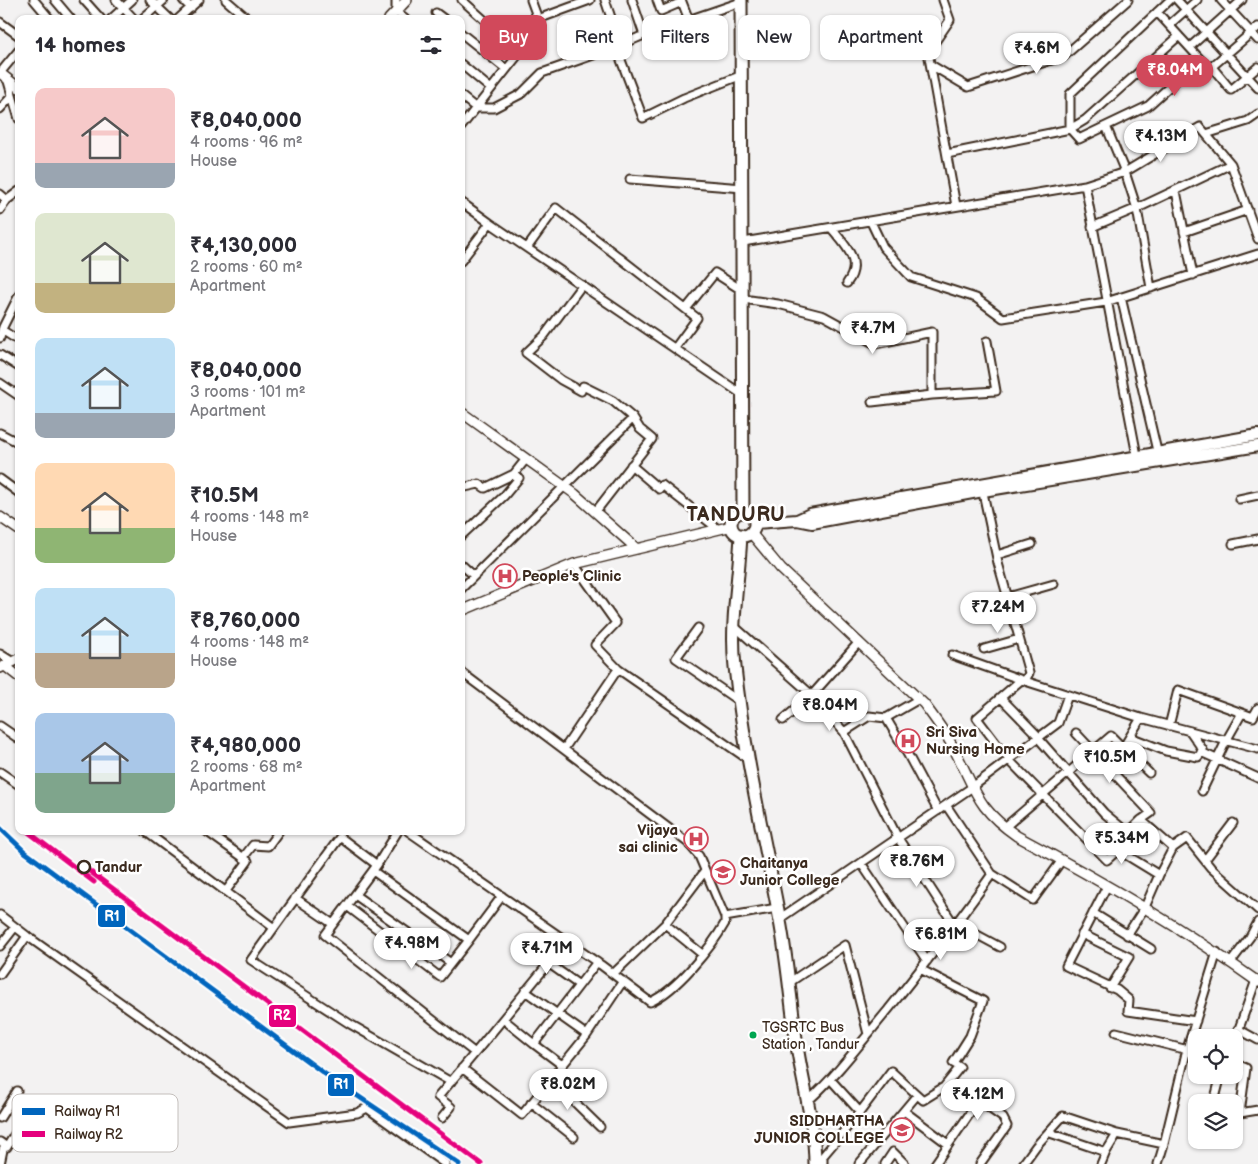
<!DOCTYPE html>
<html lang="en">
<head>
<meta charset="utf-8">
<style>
	:root { --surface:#fff; --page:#f2f2f3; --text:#2b2b33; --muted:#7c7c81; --accent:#d1495b }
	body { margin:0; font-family:"Balsamiq Sans",sans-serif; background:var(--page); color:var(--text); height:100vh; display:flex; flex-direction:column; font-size:19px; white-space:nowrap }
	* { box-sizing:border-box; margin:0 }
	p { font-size:16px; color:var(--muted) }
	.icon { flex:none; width:28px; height:28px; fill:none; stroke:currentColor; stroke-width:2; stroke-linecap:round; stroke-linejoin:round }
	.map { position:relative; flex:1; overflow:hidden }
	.drawer { position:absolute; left:15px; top:15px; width:450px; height:820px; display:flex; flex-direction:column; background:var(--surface); border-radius:10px; box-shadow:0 1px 4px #0004 }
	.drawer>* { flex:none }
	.guide { position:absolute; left:480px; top:15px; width:475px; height:45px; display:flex; gap:10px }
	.controls { position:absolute; left:1188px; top:1029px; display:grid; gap:10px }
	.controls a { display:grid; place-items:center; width:55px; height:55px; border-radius:10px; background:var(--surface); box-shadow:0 1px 4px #0004; font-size:25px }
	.price { position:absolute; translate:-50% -42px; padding:0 11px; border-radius:18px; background:#fff; color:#222; font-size:16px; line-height:32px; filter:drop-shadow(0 1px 2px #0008) }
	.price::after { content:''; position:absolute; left:50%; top:30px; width:15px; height:11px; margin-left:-8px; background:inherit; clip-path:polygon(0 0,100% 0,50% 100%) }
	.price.current { background:var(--accent); color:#fff }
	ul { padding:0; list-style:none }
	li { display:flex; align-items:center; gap:15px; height:125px; padding:0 20px }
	li span { display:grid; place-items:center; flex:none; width:140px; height:100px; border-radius:10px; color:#555 }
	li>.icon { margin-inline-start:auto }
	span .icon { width:60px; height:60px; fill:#fffc; stroke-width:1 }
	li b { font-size:21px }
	h2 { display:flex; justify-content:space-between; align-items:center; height:60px; padding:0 20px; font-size:21px }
	.chip { padding:0 18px; border-radius:10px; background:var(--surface); box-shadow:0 1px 4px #0004; font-size:18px; line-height:45px }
	.chip.current { background:var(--accent); color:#fff }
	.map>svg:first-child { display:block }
</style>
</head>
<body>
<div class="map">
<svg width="1258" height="1164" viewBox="0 0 1258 1164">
	<rect width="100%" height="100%" fill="#f3f2f2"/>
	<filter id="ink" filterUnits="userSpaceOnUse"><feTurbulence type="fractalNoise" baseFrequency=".02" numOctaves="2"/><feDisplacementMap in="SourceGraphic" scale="10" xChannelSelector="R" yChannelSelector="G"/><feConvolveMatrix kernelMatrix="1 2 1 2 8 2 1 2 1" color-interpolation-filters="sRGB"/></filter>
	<g filter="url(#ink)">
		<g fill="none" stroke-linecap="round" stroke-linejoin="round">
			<g stroke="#3b2a1e" stroke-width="11">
				<path id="minor" d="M 34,0 L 50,19
					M 55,0 L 71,19
					M 84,0 L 101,19
					M 116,0 L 134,19
					M 150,0 L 170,19
					M 183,0 L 191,8
					M 226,0 L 248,19
					M 396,0 L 396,12 L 405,19
					M 462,0 L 500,34 L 500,40 L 511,45 L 519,42
					M 605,0 L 620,44
					M 657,0 L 661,11 L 682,2 L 689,20
					M 943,0 L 950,20 L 928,52 L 956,206
					M 1177,0 L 1258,88
					M 1221,0 L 1258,40
					M 1157,12 L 1200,59
					M 436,13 L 444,19
					M 111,19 L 132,0
					M 142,19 L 164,0
					M 178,19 L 199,0
					M 538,19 L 590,0
					M 0,22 L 19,36
					M 1169,25 L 1197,0
					M 461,33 L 506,69
					M 644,35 L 741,2
					M 616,47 L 644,35 L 632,0
					M 1190,47 L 1242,0
					M 461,64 L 491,89
					M 931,65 L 968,87 L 1064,56 L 1128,0
					M 1212,67 L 1231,90 L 1258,67
					M 0,73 L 19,50
					M 7,78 L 19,119
					M 461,96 L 476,108 L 494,108 L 521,94 L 542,73 L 616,47 L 643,118 L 684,98 L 742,75
					M 0,109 L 12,96
					M 1106,126 L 1148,106 L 1200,59 L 1209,69 L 1258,27
					M 461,127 L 521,51 L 518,34 L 538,19 L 531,0
					M 1206,134 L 1248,121 L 1258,114
					M 947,154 L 1070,129 L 1070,94 L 1170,0
					M 630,179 L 743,188
					M 1085,185 L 1125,172 L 1200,127 L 1231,164
					M 1176,191 L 1193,275
					M 0,194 L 7,200 L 19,191
					M 461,202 L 490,223
					M 0,210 L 7,200
					M 871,222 L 883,247 L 911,277 L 976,298 L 1003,318 L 1106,302 L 1258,254
					M 1092,227 L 1142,206 L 1231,164 L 1258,239
					M 832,229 C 846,246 863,262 847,283
					M 1184,232 L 1248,210
					M 743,242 L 1085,185 L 1138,461
					M 527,248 L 556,208 L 697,318 L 675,348
					M 461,261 L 490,223 L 743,395
					M 582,285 L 544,336 L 526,353 L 561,380 L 581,391 L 583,386 L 613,401 L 633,418
					M 1151,288 L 1137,209 L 1125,172 L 1106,126 L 1079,139 L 1070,129 L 1085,120 L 1179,36
					M 1121,297 L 1157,451
					M 743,299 L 778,304 L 824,316 L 875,344 L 932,332 L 932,395 L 872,402
					M 686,309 L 715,273 L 743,291
					M 2,330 L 19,341
					M 0,338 L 3,327 L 19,295
					M 0,355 L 19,367
					M 0,383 L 19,396
					M 932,395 L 996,391 L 987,341
					M 0,433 L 19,443
					M 631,465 L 659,489 L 662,485 L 718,529
					M 0,479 L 19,493
					M 461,488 L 479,484 L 485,488 L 514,474 L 526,459
					M 982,488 L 998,563 L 1029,673 L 1025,681 L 1141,718 L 1258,749
					M 1239,499 L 1258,495
					M 461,536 L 504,496 L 519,478 L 514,474
					M 1233,544 L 1258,539
					M 997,555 L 1032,544
					M 461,564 L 474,576
					M 574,564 L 616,623 L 595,645 L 618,669
					M 461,589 L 633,418 L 640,429 L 652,439 L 596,511
					M 1008,597 L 1054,584
					M 734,626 L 812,695 L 783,720
					M 698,628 L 676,658 L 740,702
					M 859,642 L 812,695 L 844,732 L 898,838 L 955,926
					M 984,649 L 1019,639
					M 0,654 L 13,662
					M 952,655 L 1025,681
					M 1021,680 L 977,718 L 1009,760 L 1107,860 L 1118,850 L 1159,875 L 1173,848 L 1187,838 L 1211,868 L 1258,910
					M 1001,698 L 1039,737
					M 919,699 L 886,718 L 908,755 L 938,811
					M 0,726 L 19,739
					M 1169,726 L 1178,690 L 1242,713
					M 844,732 L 869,716 L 886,718
					M 1076,733 L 1151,813 L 1141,820
					M 1130,737 L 1166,751 L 1198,757 L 1203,750 L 1190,731
					M 1038,738 L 1104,813 L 1128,833 L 1141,820 L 1173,848
					M 1123,748 L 1149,773
					M 564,749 L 618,669 L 749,760
					M 1201,752 L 1258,778
					M 0,772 L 19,785
					M 1202,791 L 1226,741 L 1242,713 L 1253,717 L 1258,708
					M 946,805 L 992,874
					M 1005,827 L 1111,736 L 1123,748 L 1141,718
					M 145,831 L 274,928 L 251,960 L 350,1024 L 451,1082
					M 206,831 L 248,861 L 226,891
					M 408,831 L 601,965 L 650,1002 C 676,991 711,948 725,923 L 725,917 L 699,856 L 687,842 L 461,672
					M 243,858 L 253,845 L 268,846 L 279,831
					M 1205,860 L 1233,823
					M 861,863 L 927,961
					M 377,865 L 325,935 L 475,1053 L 567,941
					M 373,871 L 469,940 L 502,896
					M 1107,886 L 1066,966 L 1117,990 L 1129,1000 L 1128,1011 L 1196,1021
					M 355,895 L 451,963
					M 295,898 L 333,924
					M 347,906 L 440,977 L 469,940
					M 1093,913 L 1151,949
					M 0,915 L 27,936 L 0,974
					M 725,917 L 777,908
					M 779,919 L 971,788 L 1058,723 L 1068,695
					M 665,924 L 705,871
					M 957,924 L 1000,947
					M 274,928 L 340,837 L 377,865 L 398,831
					M 1082,934 L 1129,957 L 1110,988
					M 1127,935 L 1145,907 L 1159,875
					M 27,936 L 289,1122 L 357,1113 L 367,1108 L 445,1164
					M 0,946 L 15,927
					M 527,948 L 579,985
					M 1231,962 L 1250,937 L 1258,922
					M 613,974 L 665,924 L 702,954
					M 790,982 L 845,945 L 868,1034
					M 525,991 L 587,1035
					M 503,1019 L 534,1044 L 597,962
					M 1238,1029 L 1258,1040
					M 1116,1032 L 1196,1052
					M 1234,1043 L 1256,980
					M 534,1044 L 562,1065
					M 1234,1063 L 1246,1068 L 1240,1113 L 1234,1112
					M 462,1068 L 522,1115 L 587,1035 L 623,981
					M 551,1079 L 600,1127
					M 831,1080 L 860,1112 L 891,1071 L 923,1100 L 944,1087 L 960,1067 L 953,1063 L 970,1036 L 983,1001 L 920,969
					M 808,1101 C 838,1074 862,1041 888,1010 C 924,965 959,921 992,874 L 1033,900 L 1062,860
					M 1214,1102 L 1221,1075
					M 531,1103 L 574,1137
					M 973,1109 L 982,1103 L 1003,1118 L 1007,1126 L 980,1164
					M 904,1111 L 948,1144
					M 1240,1113 L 1258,1110
					M 0,1118 L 17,1091
					M 442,1118 L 451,1107 L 438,1097 L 475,1053
					M 21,1125 L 37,1135 L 53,1110
					M 1050,1133 L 1106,1152
					M 1117,1134 L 1164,1144 L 1158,1164
					M 0,1142 L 7,1147 L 34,1102
					M 1164,1144 L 1187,1049 L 1217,952
					M 0,1164 L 4,1145
					M 823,1164 L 823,1156 L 860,1112
					M 859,1164 L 917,1095
					M 885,1164 L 893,1152 L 905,1164
					M 935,1164 L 973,1109 L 944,1087
					M 1023,1164 L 1036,1146 L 1063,1116 L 1117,1134 L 1106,1152 L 1101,1164"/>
			</g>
			<g stroke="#3b2a1e" stroke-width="12">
				<path id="tertiary" d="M 389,19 L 407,0
					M 0,73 L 19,88
					M 461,412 L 575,494 L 637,549
					M 0,517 L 19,530
					M 751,533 L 781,569 L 924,704 C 935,719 946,733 954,749 C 976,790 976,808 1017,836 C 1100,880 1181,927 1258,982
					M 461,611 L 574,564 L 732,526
					M 5,666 L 19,677
					M 0,668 L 19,659"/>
			</g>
			<g stroke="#3b2a1e" stroke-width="14">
				<path id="secondary" d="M 797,520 L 810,514 L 1258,435
					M 755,523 L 797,520 L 812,523 L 983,491 L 1258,446"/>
			</g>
			<g stroke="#3b2a1e" stroke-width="15">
				<path id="trunk" d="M 741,0 L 743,512
					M731 524a12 12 0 1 1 24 0a12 12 0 1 1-24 0Z
					M 741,535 C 739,580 730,623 735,667 C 744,753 764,836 780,921 C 788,964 791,1008 798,1052 C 804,1089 815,1126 815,1164"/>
			</g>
			<use href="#minor" stroke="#fff" stroke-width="7"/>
			<use href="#tertiary" stroke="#fff" stroke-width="9"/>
			<use href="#secondary" stroke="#fff" stroke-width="10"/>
			<use href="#trunk" stroke="#fff" stroke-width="11"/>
			<g stroke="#3b2a1e" stroke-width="4">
				<path id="rail" d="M 0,828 L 25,852 L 325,1074 L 459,1164"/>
			</g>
			<use href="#rail" stroke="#fff" stroke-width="2" stroke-dasharray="5.5" stroke-linecap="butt"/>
			<g stroke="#fff" stroke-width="9">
				<path id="rail-1" d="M 0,828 L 25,852 L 325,1074 L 459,1164"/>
			</g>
			<g stroke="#fff" stroke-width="9">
				<path id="rail-2" d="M 27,831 L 94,882
					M 84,867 L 481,1164"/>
			</g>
			<use href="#rail-1" stroke="#0065bd" stroke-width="5"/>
			<use href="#rail-2" stroke="#e5007d" stroke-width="5"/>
		</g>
	</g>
	<defs>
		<g id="hospital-ring" transform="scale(1.25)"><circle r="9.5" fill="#fff" stroke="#d1495b" stroke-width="1.5"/><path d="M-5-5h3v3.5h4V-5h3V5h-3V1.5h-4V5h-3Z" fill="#d1495b"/></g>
		<g id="university-ring" transform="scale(1.25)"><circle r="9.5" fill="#fff" stroke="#d1495b" stroke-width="1.5"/><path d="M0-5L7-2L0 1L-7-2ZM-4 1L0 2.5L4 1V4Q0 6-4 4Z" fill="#d1495b"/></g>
	</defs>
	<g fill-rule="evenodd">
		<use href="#hospital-ring" x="505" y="576"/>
		<use href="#hospital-ring" x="908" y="741"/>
		<use href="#hospital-ring" x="696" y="839"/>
		<use href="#university-ring" x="723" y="872"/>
		<use href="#university-ring" x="902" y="1130"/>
	</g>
	<circle fill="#fff" stroke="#3b2a1e" stroke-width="2.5" cx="84" cy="867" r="6"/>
	<circle fill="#00a651" stroke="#fff" stroke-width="2" cx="753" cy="1035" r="4.5"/>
	<g text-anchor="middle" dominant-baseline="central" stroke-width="5" stroke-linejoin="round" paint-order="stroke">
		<g font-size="14" fill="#3b2a1e" stroke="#fff" text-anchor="start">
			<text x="762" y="1027">TGSRTC Bus<tspan x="762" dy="17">Station , Tandur</tspan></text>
		</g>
		<g font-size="15" font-weight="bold" fill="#3b2a1e" stroke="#fff" text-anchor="start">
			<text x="522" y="576">People's Clinic</text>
			<text x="926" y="732">Sri Siva<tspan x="926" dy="17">Nursing Home</tspan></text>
			<text x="678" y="830" text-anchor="end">Vijaya<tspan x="678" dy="17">sai clinic</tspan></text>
			<text x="740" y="863">Chaitanya<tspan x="740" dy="17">Junior College</tspan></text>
			<text x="884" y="1121" text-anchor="end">SIDDHARTHA<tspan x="884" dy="17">JUNIOR COLLEGE</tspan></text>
		</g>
		<g font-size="15" font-weight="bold" fill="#3b2a1e" stroke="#fff" text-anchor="start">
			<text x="95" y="867">Tandur</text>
		</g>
		<g font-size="20" font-weight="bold" letter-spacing="1" fill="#3b2a1e" stroke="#fff">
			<text x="736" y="515">TANDURU</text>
		</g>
	</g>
	<rect x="12" y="1094" width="166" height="58" rx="8" fill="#fff" stroke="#c4bfbc" stroke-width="1"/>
	<rect x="22" y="1108" width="23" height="7" fill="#0065bd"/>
	<rect x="22" y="1131" width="23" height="6" fill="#e5007d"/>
	<g font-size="14" fill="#3b2a1e">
		<text x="54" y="1116">Railway R1</text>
		<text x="54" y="1139">Railway R2</text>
	</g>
	<g stroke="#fff" stroke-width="2">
		<rect x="97" y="904" width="29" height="24" rx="5" fill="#0065bd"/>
		<rect x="268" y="1004" width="29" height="24" rx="5" fill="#e5007d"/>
		<rect x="327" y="1073" width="28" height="24" rx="5" fill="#0065bd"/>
	</g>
	<g font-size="14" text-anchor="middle" font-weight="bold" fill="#fff">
		<text x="112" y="921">R1</text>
		<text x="282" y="1020">R2</text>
		<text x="341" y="1089">R1</text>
	</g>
</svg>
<div class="controls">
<a><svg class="icon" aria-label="locate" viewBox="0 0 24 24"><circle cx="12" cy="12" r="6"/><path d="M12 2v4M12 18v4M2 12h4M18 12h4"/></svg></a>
<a><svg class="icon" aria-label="layers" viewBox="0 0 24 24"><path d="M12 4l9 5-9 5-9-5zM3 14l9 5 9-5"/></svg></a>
</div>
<b class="price" style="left:1037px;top:75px">₹4.6M</b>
<b class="price current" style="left:1175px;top:97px">₹8.04M</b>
<b class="price" style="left:1161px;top:163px">₹4.13M</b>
<b class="price" style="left:873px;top:355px">₹4.7M</b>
<b class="price" style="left:998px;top:634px">₹7.24M</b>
<b class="price" style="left:830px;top:732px">₹8.04M</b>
<b class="price" style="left:1110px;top:784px">₹10.5M</b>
<b class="price" style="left:1122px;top:865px">₹5.34M</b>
<b class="price" style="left:917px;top:888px">₹8.76M</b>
<b class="price" style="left:941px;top:961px">₹6.81M</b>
<b class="price" style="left:412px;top:970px">₹4.98M</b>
<b class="price" style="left:547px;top:975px">₹4.71M</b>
<b class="price" style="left:568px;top:1111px">₹8.02M</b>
<b class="price" style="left:978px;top:1121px">₹4.12M</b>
<div class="guide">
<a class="chip current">Buy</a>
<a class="chip">Rent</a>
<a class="chip">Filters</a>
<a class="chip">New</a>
<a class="chip">Apartment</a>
</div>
<section class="drawer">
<h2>14 homes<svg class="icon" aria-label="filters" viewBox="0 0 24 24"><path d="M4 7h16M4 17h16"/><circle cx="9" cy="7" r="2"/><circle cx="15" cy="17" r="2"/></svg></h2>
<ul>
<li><span style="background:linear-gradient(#f6c9c9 75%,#9aa5b1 0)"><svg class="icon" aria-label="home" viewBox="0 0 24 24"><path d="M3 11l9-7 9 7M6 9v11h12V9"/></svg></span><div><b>₹8,040,000</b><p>4 rooms · 96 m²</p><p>House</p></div></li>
<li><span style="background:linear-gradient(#dfe7d0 70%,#c2b280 0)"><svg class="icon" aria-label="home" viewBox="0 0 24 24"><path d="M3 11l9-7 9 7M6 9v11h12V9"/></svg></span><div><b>₹4,130,000</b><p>2 rooms · 60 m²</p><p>Apartment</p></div></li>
<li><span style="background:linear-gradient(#bfe0f5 75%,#9aa5b1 0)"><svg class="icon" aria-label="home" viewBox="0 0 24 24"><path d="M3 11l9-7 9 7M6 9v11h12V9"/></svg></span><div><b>₹8,040,000</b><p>3 rooms · 101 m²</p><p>Apartment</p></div></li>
<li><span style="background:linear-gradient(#ffd9b3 65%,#8fb573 0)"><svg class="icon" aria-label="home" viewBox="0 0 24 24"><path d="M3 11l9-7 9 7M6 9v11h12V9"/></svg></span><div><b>₹10.5M</b><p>4 rooms · 148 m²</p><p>House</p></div></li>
<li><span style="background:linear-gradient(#bfe0f5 65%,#b9a48a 0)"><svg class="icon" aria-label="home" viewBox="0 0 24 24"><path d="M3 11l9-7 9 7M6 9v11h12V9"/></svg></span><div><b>₹8,760,000</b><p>4 rooms · 148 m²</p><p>House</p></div></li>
<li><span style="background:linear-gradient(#a9c7e8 60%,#7fa58c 0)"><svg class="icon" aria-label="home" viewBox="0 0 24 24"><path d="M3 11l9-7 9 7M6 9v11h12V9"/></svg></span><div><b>₹4,980,000</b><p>2 rooms · 68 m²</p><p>Apartment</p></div></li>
</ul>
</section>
</div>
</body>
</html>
